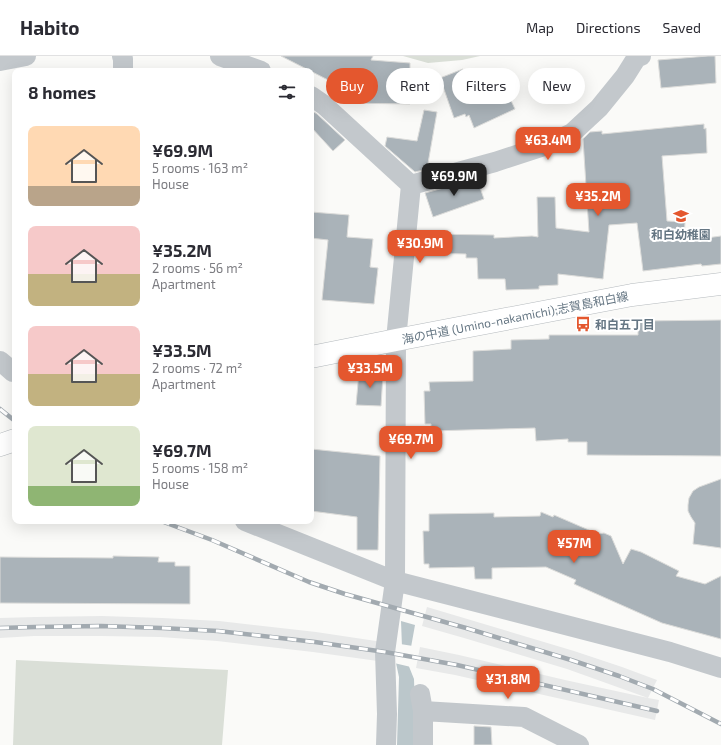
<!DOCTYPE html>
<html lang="en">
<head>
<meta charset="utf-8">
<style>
	:root { --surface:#fff; --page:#f7f7f7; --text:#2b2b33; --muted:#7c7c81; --line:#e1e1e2; --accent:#e4572e }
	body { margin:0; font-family:"Exo 2","Noto Sans JP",sans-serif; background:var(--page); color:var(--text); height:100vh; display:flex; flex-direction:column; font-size:15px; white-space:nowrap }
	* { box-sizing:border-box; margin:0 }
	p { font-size:13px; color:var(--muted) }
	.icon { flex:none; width:22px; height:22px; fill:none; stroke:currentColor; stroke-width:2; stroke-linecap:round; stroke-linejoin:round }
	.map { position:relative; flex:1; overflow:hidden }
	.panel { position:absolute; left:12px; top:12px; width:302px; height:456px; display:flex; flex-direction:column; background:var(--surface); border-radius:8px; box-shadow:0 4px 16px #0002 }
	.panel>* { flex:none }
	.banner { position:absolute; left:326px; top:12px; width:335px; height:36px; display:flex; gap:8px }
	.price { position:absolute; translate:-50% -34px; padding:0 9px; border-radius:8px; background:var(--accent); color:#fff; font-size:13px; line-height:26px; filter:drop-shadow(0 1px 2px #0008) }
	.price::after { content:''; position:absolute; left:50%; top:24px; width:12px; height:9px; margin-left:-6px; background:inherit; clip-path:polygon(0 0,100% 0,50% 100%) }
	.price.current { background:#222; color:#fff }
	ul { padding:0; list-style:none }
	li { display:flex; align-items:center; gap:12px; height:100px; padding:0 16px }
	li span { display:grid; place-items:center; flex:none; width:112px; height:80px; border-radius:8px; color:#555 }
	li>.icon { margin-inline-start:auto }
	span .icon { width:48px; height:48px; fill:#fffc; stroke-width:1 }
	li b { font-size:17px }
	h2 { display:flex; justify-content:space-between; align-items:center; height:48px; padding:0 16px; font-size:17px }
	.chip { padding:0 14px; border-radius:18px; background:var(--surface); box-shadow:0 4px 16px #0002; font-size:14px; line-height:36px }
	.chip.current { background:var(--accent); color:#fff }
	header { display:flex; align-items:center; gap:24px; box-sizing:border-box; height:56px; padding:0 20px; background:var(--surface); border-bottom:1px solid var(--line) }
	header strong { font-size:19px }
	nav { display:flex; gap:22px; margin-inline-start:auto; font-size:14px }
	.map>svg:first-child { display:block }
</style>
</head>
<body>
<header>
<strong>Habito</strong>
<nav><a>Map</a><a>Directions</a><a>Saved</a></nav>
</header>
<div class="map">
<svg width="721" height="689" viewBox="0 0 721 689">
	<rect width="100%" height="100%" fill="#fafaf8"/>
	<path fill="#e8e9e9" d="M 427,551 L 574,595 L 622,611 L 657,624 L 648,642 L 659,644 L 655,664 L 455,619 L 416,612 L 420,591 L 459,599 L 565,624 L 648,642 L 567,613 L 464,582 L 422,570 Z
		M 102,560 L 162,562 L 219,565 L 316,576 L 396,588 L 392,607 L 313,596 L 217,585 L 160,581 L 101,580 L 34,580 L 0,582 L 0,562 L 35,561 Z"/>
	<path fill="#dadfd7" d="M 403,0 L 480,0 L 462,4 L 428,7 Z
		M 16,604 L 228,614 L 222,689 L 13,689 Z"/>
	<path fill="#bbc7cb" d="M 401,565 L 415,569 L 408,608 L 414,623 L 416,689 L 397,689 L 399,621 L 396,607 L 402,591 Z"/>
	<path fill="#fafaf8" d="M 400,588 L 413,590 L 410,608 L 411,611 L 394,607 L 400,590 Z"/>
	<path fill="#aab3b9" stroke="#dcdcda" d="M 281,0 L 373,0 L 371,4 L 410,7 L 410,48 L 343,47 L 330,34 L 334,27 Z
		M 708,0 L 715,0 L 716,27 L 661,32 L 658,4 Z
		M 463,13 L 469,25 L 497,15 L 515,53 L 474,72 L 469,59 L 466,61 L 465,58 L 454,62 L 440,22 Z
		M 311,54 L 317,58 L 345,84 L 333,95 L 311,71 Z
		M 424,54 L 437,56 L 427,113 L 415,116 L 385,90 L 387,81 L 417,85 Z
		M 704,68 L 704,73 L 706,72 L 707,97 L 662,100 L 667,165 L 685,166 L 684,185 L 721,180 L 721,208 L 702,210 L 701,208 L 643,215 L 637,167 L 609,169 L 603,223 L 558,218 L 558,229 L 539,230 L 539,233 L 506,234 L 505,223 L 478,223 L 477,202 L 466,202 L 466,198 L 424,197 L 424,178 L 494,179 L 494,182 L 532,180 L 538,181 L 537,141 L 555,141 L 556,172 L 589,176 L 583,83 L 590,76 L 602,75 L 602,78 Z
		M 477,123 L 484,143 L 433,161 L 425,137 Z
		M 311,156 L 349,159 L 347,181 L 373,183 L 370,211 L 378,212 L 374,248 L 322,244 L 328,184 L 311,182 Z
		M 721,264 L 721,400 L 587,399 L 587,386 L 568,386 L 568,383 L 536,385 L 535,372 L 431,375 L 431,368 L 425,368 L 424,335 L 430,335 L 429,326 L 473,325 L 473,295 L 511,293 L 511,284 L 549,283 L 549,279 L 638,279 L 638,265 Z
		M 359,316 L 383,318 L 381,350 L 356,349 Z
		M 311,393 L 380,400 L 378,494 L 357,494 L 357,461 L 311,455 Z
		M 721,423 L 721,492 L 693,488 L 695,467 L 691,461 L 688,455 L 688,449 L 689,442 L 693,435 L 699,431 Z
		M 541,456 L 553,461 L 554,459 L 598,478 L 604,477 L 611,480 L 623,508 L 631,493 L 641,496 L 679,515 L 676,520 L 705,528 L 721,520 L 721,583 L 662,567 L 574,528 L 576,524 L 546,511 L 492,512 L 492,523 L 475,523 L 474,511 L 429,512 L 429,508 L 424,508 L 423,475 L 429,475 L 429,458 L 494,457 L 494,461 L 540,460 Z
		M 113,500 L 159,501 L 158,506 L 175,506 L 175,510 L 190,510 L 190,548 L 0,547 L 0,501 L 113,502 Z
		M 474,670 L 491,671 L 492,689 L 474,689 Z"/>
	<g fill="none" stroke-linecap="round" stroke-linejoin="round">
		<g stroke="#b5babe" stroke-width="23">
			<path id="primary" d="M 311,301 L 396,284 L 632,239 L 721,228
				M 0,389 L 15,384"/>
		</g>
		<path stroke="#c3c8cc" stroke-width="20" d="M 122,0 L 123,3 L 123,15
			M 220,0 L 261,15
			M 0,5 L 26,0
			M 311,40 L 324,49 L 411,129
			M 411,129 L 495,106 L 544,90 L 572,77 L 599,52 L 625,20 L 637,1 L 641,0
			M 0,305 L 13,316 L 15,316
			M 245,465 L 395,525 L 670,596 L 721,612
			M 420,638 L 423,655 L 423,689
			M 423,655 L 524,661 L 579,689
			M 386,689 L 387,658 L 385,596 L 395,525 L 396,284 L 411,129"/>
		<use href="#primary" stroke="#fff" stroke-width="22"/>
		<g stroke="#a2aab0" stroke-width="4.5">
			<path id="rail" d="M 0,353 L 15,365
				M 161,465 L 212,484 L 309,526 L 345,538 L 466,572 L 571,604 L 619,620 L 653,633 L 721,668
				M 0,572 L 35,571 L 101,570 L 161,572 L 218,575 L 315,586 L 385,596 L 457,609 L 657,655"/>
		</g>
		<use href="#rail" stroke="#fff" stroke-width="3" stroke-dasharray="9" stroke-linecap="butt"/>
	</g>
	<defs>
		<g id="school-bare" transform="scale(1.2)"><path d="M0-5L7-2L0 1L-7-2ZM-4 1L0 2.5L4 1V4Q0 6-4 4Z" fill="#e4572e" stroke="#fff" stroke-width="2.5" paint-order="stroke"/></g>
		<g id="bus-bare" transform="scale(1.2)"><path d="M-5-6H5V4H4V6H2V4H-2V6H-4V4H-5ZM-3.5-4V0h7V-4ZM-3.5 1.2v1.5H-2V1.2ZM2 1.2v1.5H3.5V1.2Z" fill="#e4572e" stroke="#fff" stroke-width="2.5" paint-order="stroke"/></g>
	</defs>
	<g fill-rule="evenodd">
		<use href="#school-bare" x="681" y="160"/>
		<use href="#bus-bare" x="583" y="268"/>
	</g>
	<g text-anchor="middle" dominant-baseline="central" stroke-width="4" stroke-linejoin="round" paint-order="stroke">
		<g font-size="12" font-weight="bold" fill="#657683" stroke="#fff">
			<text x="681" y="178">和白幼稚園</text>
			<text x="595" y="268" text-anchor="start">和白五丁目</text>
		</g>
		<g font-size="12" fill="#657683" stroke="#fff">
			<text transform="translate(515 261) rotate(-11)">海の中道 (Umino-nakamichi);志賀島和白線</text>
		</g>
	</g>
</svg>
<b class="price" style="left:548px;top:105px">¥63.4M</b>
<b class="price current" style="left:454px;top:141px">¥69.9M</b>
<b class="price" style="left:598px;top:161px">¥35.2M</b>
<b class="price" style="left:420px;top:208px">¥30.9M</b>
<b class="price" style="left:370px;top:333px">¥33.5M</b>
<b class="price" style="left:411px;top:404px">¥69.7M</b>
<b class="price" style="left:574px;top:508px">¥57M</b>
<b class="price" style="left:508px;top:644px">¥31.8M</b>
<div class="banner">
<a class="chip current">Buy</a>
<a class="chip">Rent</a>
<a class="chip">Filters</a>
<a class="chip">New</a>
</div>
<section class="panel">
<h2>8 homes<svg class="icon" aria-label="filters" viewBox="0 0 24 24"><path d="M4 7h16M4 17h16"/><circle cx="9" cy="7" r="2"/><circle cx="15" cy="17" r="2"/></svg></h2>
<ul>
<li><span style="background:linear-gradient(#ffd9b3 75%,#b9a48a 0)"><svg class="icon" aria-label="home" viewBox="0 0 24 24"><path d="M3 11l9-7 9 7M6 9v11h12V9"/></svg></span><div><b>¥69.9M</b><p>5 rooms · 163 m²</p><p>House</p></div></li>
<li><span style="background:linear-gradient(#f6c9c9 60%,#c2b280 0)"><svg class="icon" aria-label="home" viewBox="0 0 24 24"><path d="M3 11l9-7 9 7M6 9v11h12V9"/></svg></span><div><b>¥35.2M</b><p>2 rooms · 56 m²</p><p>Apartment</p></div></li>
<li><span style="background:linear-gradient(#f6c9c9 60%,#c2b280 0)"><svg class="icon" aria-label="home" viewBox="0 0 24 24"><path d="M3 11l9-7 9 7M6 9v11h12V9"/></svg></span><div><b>¥33.5M</b><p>2 rooms · 72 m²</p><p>Apartment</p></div></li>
<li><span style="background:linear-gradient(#dfe7d0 75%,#8fb573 0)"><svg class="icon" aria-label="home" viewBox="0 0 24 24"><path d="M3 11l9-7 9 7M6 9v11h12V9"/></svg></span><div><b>¥69.7M</b><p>5 rooms · 158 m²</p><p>House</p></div></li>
</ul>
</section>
</div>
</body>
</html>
